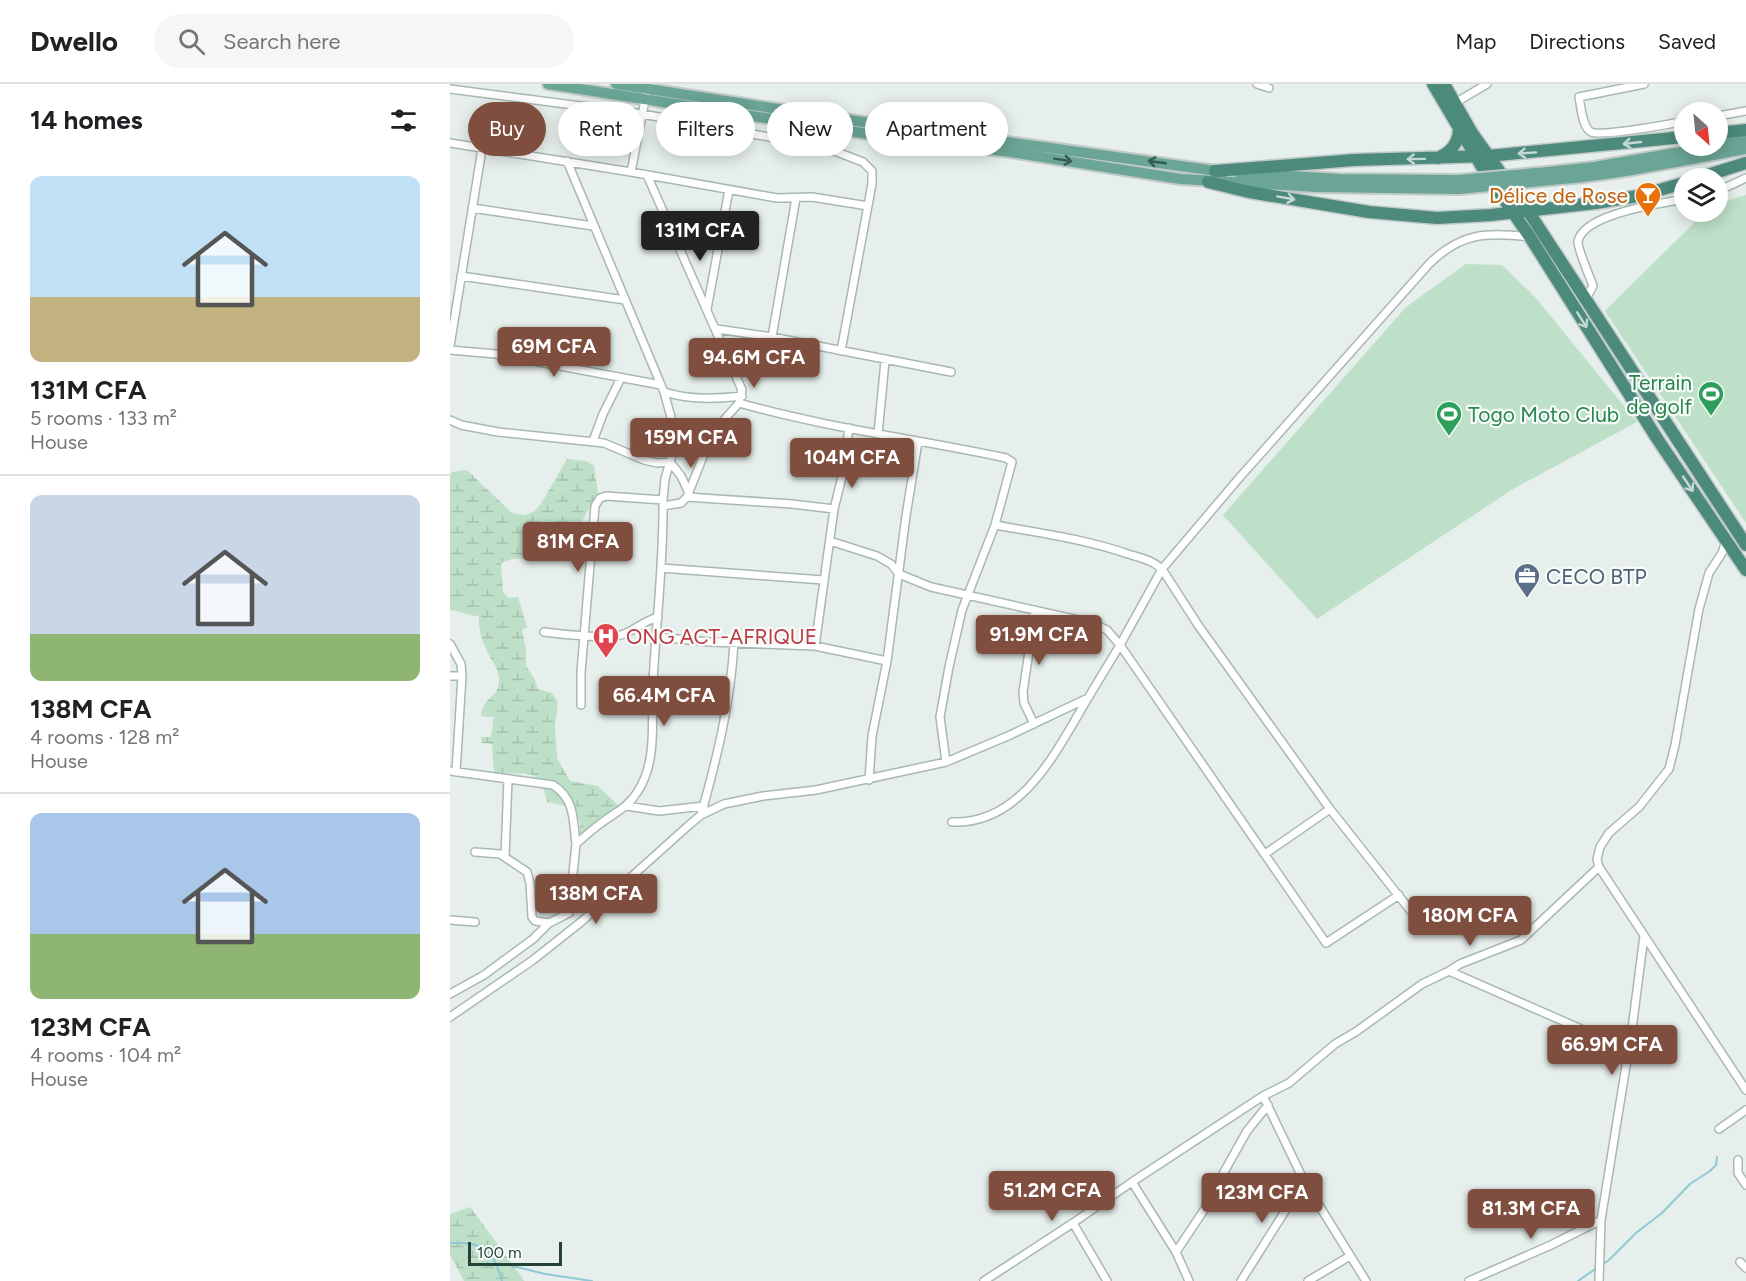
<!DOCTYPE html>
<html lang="en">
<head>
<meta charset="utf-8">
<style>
	:root { --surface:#fff; --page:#f6f6f6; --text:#202124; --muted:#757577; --line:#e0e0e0; --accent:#7f4e3f }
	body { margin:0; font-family:Figtree,sans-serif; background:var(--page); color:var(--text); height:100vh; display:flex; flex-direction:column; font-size:22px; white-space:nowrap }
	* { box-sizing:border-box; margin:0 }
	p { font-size:20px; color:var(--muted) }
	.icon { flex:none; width:33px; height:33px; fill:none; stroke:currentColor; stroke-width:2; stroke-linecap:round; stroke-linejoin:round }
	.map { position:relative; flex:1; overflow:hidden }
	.details { display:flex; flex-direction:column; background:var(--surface); width:450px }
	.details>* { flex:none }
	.hud { position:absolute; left:18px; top:18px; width:570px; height:54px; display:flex; gap:12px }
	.needle { width:39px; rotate:153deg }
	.controls { position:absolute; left:1224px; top:18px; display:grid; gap:12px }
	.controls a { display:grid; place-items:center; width:54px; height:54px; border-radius:50%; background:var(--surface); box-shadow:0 3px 15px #0003; font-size:30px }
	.scale { position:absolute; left:18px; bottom:15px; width:94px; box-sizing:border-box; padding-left:6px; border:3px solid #24423a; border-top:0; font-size:16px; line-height:21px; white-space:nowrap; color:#24423a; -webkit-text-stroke:4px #f7fbf9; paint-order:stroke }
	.price { position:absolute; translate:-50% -51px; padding:0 14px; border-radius:6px; background:var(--accent); color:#fff; font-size:20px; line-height:39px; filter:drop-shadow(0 2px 3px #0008) }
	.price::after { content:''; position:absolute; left:50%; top:36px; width:18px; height:14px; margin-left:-9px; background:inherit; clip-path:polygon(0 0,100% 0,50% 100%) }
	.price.selected { background:#222; color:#fff }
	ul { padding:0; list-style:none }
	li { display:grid; align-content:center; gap:12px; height:318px; padding:0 30px }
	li+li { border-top:2px solid var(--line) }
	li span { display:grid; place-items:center; height:186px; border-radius:12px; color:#555 }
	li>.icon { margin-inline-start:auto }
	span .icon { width:108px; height:108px; fill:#fffc; stroke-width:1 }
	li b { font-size:26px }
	h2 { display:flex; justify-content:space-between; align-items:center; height:72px; padding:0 30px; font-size:26px }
	.pill { padding:0 21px; border-radius:27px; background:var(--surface); box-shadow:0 3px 15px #0003; font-size:21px; line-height:54px }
	.pill.selected { background:var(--accent); color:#fff }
	header { display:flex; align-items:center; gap:36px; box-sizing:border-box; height:84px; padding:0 30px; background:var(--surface); border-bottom:2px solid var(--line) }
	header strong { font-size:28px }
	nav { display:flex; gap:33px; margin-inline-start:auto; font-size:21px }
	.search { width:420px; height:54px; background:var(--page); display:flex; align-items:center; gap:15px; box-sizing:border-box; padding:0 21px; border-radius:33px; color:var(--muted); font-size:22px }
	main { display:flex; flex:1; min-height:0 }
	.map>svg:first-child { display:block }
</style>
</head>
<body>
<header>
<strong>Dwello</strong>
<div class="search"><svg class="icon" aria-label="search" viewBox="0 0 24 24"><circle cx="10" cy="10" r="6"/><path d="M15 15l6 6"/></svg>Search here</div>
<nav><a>Map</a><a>Directions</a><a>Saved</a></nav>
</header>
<main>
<section class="details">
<h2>14 homes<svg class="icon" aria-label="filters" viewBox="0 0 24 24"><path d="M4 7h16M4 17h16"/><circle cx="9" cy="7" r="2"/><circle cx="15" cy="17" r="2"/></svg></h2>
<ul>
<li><span style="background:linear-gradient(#bfe0f5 65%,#c2b280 0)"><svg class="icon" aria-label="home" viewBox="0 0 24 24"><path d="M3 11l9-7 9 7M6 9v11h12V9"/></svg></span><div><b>131M CFA</b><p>5 rooms · 133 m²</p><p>House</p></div></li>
<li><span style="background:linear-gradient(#c9d6e8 75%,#8fb573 0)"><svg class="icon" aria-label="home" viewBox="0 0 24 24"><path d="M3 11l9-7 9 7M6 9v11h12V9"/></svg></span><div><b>138M CFA</b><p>4 rooms · 128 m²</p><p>House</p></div></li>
<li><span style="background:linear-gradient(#a9c7e8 65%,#8fb573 0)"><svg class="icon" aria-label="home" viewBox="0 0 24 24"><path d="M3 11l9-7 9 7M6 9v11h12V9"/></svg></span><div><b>123M CFA</b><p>4 rooms · 104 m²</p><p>House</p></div></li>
</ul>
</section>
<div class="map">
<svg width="1296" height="1197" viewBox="0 0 1296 1197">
	<defs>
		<pattern id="wetland-marsh" width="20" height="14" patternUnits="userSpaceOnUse" patternTransform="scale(1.5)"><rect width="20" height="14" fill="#bfe0c8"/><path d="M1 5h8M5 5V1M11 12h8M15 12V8" fill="none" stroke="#a4c1ad"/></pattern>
	</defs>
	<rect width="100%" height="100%" fill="#e6efeb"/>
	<path fill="url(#wetland-marsh)" d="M 117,375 L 136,377 L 144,382 L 148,409 L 124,451 L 109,458 L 88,474 L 62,475 L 51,479 L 53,508 L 59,514 L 68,513 L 77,543 L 72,546 L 76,565 L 76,582 L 84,594 L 88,605 L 102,609 L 108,618 L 105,642 L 107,674 L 120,697 L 148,702 L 169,722 L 144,739 L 129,752 L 130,737 L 117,722 L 97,718 C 89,678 75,694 44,688 L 42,660 L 32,659 L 31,653 L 41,653 L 44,633 L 31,632 C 34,610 50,614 49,595 C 49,585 42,578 38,569 C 32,557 28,545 29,532 C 18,532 11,527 0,526 L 0,392 L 2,388 L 17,386 L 62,429 L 75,431 L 85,427 L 92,418 Z
		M 20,1123 L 74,1196 L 74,1197 L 14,1197 L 0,1171 L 0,1130 Z"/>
	<path fill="#bfe0c8" d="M 1296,111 L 1296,439 L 1155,227 L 1255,128 L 1268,128 L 1268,119 Z
		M 1016,180 L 1052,181 L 1085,213 L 1187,338 L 1063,405 L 867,535 L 773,431 L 956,223 Z"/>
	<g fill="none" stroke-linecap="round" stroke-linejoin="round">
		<path stroke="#8ec9d4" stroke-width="2" d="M 0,1159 C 33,1158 43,1163 52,1197
			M 1153,1180 L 1159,1176 L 1186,1149 L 1212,1129 L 1240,1100 L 1260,1087 L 1266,1081 L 1267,1073
			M 48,1181 L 55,1180 L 95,1190 L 142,1197
			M 1128,1197 L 1148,1183"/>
		<g stroke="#a8b8b2" stroke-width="10">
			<path id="minor" d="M 807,0 L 819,4
				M 1194,0 L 1129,13 C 1131,22 1132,43 1141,48 C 1150,53 1221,40 1234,37
				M 0,5 L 192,30 L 374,63 L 413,78 L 422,87 L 422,100 L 391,267
				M 1005,19 L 1037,0
				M 1268,32 L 1296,27
				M 0,59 L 181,88 L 327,114 L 362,113 L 418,122
				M 117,77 L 214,308 L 224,344 L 225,360 L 215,395 L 213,416
				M 181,88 L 196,11
				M 197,91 L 292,306 L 289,319 L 273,337 L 254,370 L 237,413 L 231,419 L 213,422
				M 1268,107 L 1296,94
				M 22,124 L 143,142
				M 11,192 L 175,216
				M 1136,215 L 1143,202 C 1140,193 1127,164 1128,157 C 1135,129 1210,120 1234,115
				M 257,225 L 279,106
				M 267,245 L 322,253 L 501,288
				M 322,253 L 346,114
				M 0,262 L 32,65
				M 0,266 L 46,270 L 211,301
				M 214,308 C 241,316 264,315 292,312
				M 289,319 C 377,344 467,355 556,374 L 562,378 L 545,441 L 512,526 L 499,583 L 490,633 L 496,678
				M 0,336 L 11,341 L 48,348 L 154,359 L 194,376 L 207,379 L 220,378
				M 428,350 L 435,277
				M 143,357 L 153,330 L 171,294
				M 220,378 L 231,392 L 239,409
				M 237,413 L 342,420 L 384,425
				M 545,441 C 590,449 635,455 678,470 C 691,474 702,476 712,485 L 748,541 L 880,725 L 971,840
				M 380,457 L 427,472 L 441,480 L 449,490 L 481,503 L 642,539 L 657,546 L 670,561 L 876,859 L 949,811
				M 211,484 L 373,496
				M 94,548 C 109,550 161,556 174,550 C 186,545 194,537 208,533
				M 207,553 L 259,558 L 365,562 L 437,577
				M 0,560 L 11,580 L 12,592
				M 365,562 L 384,425 L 393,389 L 399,344
				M 0,592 L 12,592 L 6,688
				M 584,640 L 574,619 L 573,608 L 585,527
				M 0,687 L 103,701 C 125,715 123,736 126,760
				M 419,696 L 422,652 L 437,577 L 456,432 L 468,358
				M 177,722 L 209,727 L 254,722
				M 251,731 C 267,674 281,617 284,558
				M 502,738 C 572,741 607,666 638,614
				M 25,768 L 50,770 L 77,788 L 80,799 L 82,833 L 85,837 L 99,839
				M 815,770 L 880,725
				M 55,773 L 58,695
				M 1149,783 L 1147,775 L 1150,763 L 1159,749 L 1189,723 L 1219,685 L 1225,661 L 1249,525 L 1259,489 L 1272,469 L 1276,457
				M 0,836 L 25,838
				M 999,887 L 1179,966
				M 0,910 L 34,891 L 83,855 L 99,839 L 119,829 L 126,760 C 135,752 144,744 154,737 C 168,727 179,722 188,707 C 208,676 201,634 203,599 C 206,538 214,477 213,416 L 156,412 L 150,414 L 145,422 L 131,588 L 131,621
				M 0,933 L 83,876 L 131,838 L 239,741 L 251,731 L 274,720 L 313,712 L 366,706 L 496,678 L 558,652 L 638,614 L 670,561 L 712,485 L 790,393 L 979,180 C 1011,148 1038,148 1080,153
				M 813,1012 L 854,1097 L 916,1197
				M 1269,1045 L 1296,1026
				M 1288,1076 L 1288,1089 L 1296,1101
				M 623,1139 L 657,1197
				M 726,1168 L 682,1098 L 813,1012 L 839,999 L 885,960 L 907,947 L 972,900 L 999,887 L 1010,880 L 1071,856 L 1149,783 L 1296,1006
				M 1290,1178 L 1296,1184
				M 534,1197 L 623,1139 L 682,1098
				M 739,1197 L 726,1168 L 760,1117 L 774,1088 L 797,1047 L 818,1021
				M 791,1197 L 854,1097
				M 858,1197 L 900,1172
				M 1019,1197 L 1101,1161 L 1151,1136
				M 1149,1197 L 1151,1136 L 1182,945 L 1194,852"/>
		</g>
		<g stroke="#c2cac8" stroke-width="14">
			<path id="primary" d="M 98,0 L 412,49 L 560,68 L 731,95 L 867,103 L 1009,105
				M 166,0 L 413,38 L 774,88
				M 1268,61 L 1296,55
				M 1098,88 L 1144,83 L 1265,62
				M 789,89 L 889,95 L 1008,96
				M 1101,96 C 1167,91 1231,77 1296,65"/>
		</g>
		<g stroke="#c2cac8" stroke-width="15">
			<path id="trunk" d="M 983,0 L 1032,83 L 1080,153 L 1208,356 L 1296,486
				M 994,0 L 1022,49 L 1078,127 L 1296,461
				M 1268,49 L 1296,46
				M 988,74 C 1001,68 1008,60 1009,46
				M 765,87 L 904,76 L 1038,72 L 1234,53
				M 1248,94 L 1296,79
				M 758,98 L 799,108 L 919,128 L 987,134 L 1041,131 L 1146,119 L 1188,112 L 1234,99"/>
		</g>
		<use href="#minor" stroke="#fff" stroke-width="7"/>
		<use href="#primary" stroke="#6aa596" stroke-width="10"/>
		<use href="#trunk" stroke="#4c8a7c" stroke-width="12"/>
		<g stroke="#c2cac8" stroke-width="14" stroke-linecap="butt">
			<path id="primary-bridge" d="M 1008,96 L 1098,88
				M 1009,105 L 1101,96"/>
		</g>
		<use href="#primary-bridge" stroke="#6aa596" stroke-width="10"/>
	</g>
	<defs><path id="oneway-shaft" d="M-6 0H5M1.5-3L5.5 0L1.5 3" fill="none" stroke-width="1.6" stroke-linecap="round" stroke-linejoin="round" transform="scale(1.5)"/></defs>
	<g stroke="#c4d9d4">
		<use href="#oneway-shaft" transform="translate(1182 59) rotate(174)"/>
		<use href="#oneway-shaft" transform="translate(1077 69) rotate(176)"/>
		<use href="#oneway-shaft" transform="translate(966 75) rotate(179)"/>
		<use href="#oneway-shaft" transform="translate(836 114) rotate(10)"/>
		<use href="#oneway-shaft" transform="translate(1132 236) rotate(58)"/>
		<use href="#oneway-shaft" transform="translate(1238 400) rotate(56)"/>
	</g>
	<g stroke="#365b51">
		<use href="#oneway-shaft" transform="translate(613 76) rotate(9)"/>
		<use href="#oneway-shaft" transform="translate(707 78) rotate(-172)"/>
	</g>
	<defs>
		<g id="bar-pin" transform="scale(1.35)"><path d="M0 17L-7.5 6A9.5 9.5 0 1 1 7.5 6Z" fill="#e8710a" stroke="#f7fbf9"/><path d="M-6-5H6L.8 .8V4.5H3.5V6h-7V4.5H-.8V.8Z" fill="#fff"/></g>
		<g id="stadium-pin" transform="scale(1.35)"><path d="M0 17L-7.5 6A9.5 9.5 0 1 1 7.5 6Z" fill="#2e9e5b" stroke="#f7fbf9"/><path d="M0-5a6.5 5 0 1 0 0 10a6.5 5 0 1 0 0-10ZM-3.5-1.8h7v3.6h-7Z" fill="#fff"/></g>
		<g id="office-pin" transform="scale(1.35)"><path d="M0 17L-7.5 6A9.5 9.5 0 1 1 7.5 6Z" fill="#5c6f8a" stroke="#f7fbf9"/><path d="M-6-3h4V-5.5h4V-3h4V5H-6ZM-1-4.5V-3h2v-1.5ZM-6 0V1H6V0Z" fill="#fff"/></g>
		<g id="hospital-pin" transform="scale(1.35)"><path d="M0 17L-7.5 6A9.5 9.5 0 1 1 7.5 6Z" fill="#e0444e" stroke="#f7fbf9"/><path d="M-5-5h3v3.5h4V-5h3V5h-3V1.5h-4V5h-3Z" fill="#fff"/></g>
	</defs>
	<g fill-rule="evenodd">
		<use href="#bar-pin" x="1198" y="111"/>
		<use href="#stadium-pin" x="1261" y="310"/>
		<use href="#stadium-pin" x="999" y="330"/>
		<use href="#office-pin" x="1077" y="492"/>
		<use href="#hospital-pin" x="156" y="552"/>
	</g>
	<g text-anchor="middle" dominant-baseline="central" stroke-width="4.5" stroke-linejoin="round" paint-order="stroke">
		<g font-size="21" fill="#c56008" stroke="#f7fbf9" text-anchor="end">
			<text x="1178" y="111">Délice de Rose</text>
		</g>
		<g font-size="21" fill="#27864d" stroke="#f7fbf9" text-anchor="end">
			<text x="1242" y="298">Terrain<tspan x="1242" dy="24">de golf</tspan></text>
			<text x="1018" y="330" text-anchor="start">Togo Moto Club</text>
		</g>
		<g font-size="21" fill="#4e5e75" stroke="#f7fbf9" text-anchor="start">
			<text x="1096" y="492">CECO BTP</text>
		</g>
		<g font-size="21" fill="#be3a42" stroke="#f7fbf9" text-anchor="start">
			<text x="176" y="552">ONG ACT-AFRIQUE</text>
		</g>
	</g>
</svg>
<div class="controls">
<a><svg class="needle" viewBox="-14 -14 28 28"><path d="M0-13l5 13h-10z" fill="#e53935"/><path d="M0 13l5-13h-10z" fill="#757577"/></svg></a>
<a><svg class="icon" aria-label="layers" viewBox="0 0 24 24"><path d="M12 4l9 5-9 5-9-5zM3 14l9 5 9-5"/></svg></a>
</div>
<div class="scale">100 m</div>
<b class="price selected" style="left:250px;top:178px">131M CFA</b>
<b class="price" style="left:104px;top:294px">69M CFA</b>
<b class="price" style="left:304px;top:305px">94.6M CFA</b>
<b class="price" style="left:241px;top:385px">159M CFA</b>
<b class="price" style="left:402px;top:405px">104M CFA</b>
<b class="price" style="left:128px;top:489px">81M CFA</b>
<b class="price" style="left:589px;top:582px">91.9M CFA</b>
<b class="price" style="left:214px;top:643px">66.4M CFA</b>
<b class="price" style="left:146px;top:841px">138M CFA</b>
<b class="price" style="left:1020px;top:863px">180M CFA</b>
<b class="price" style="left:1162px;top:992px">66.9M CFA</b>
<b class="price" style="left:602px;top:1138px">51.2M CFA</b>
<b class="price" style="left:812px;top:1140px">123M CFA</b>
<b class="price" style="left:1081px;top:1156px">81.3M CFA</b>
<div class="hud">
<a class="pill selected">Buy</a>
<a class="pill">Rent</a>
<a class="pill">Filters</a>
<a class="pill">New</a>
<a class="pill">Apartment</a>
</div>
</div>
</main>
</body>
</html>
